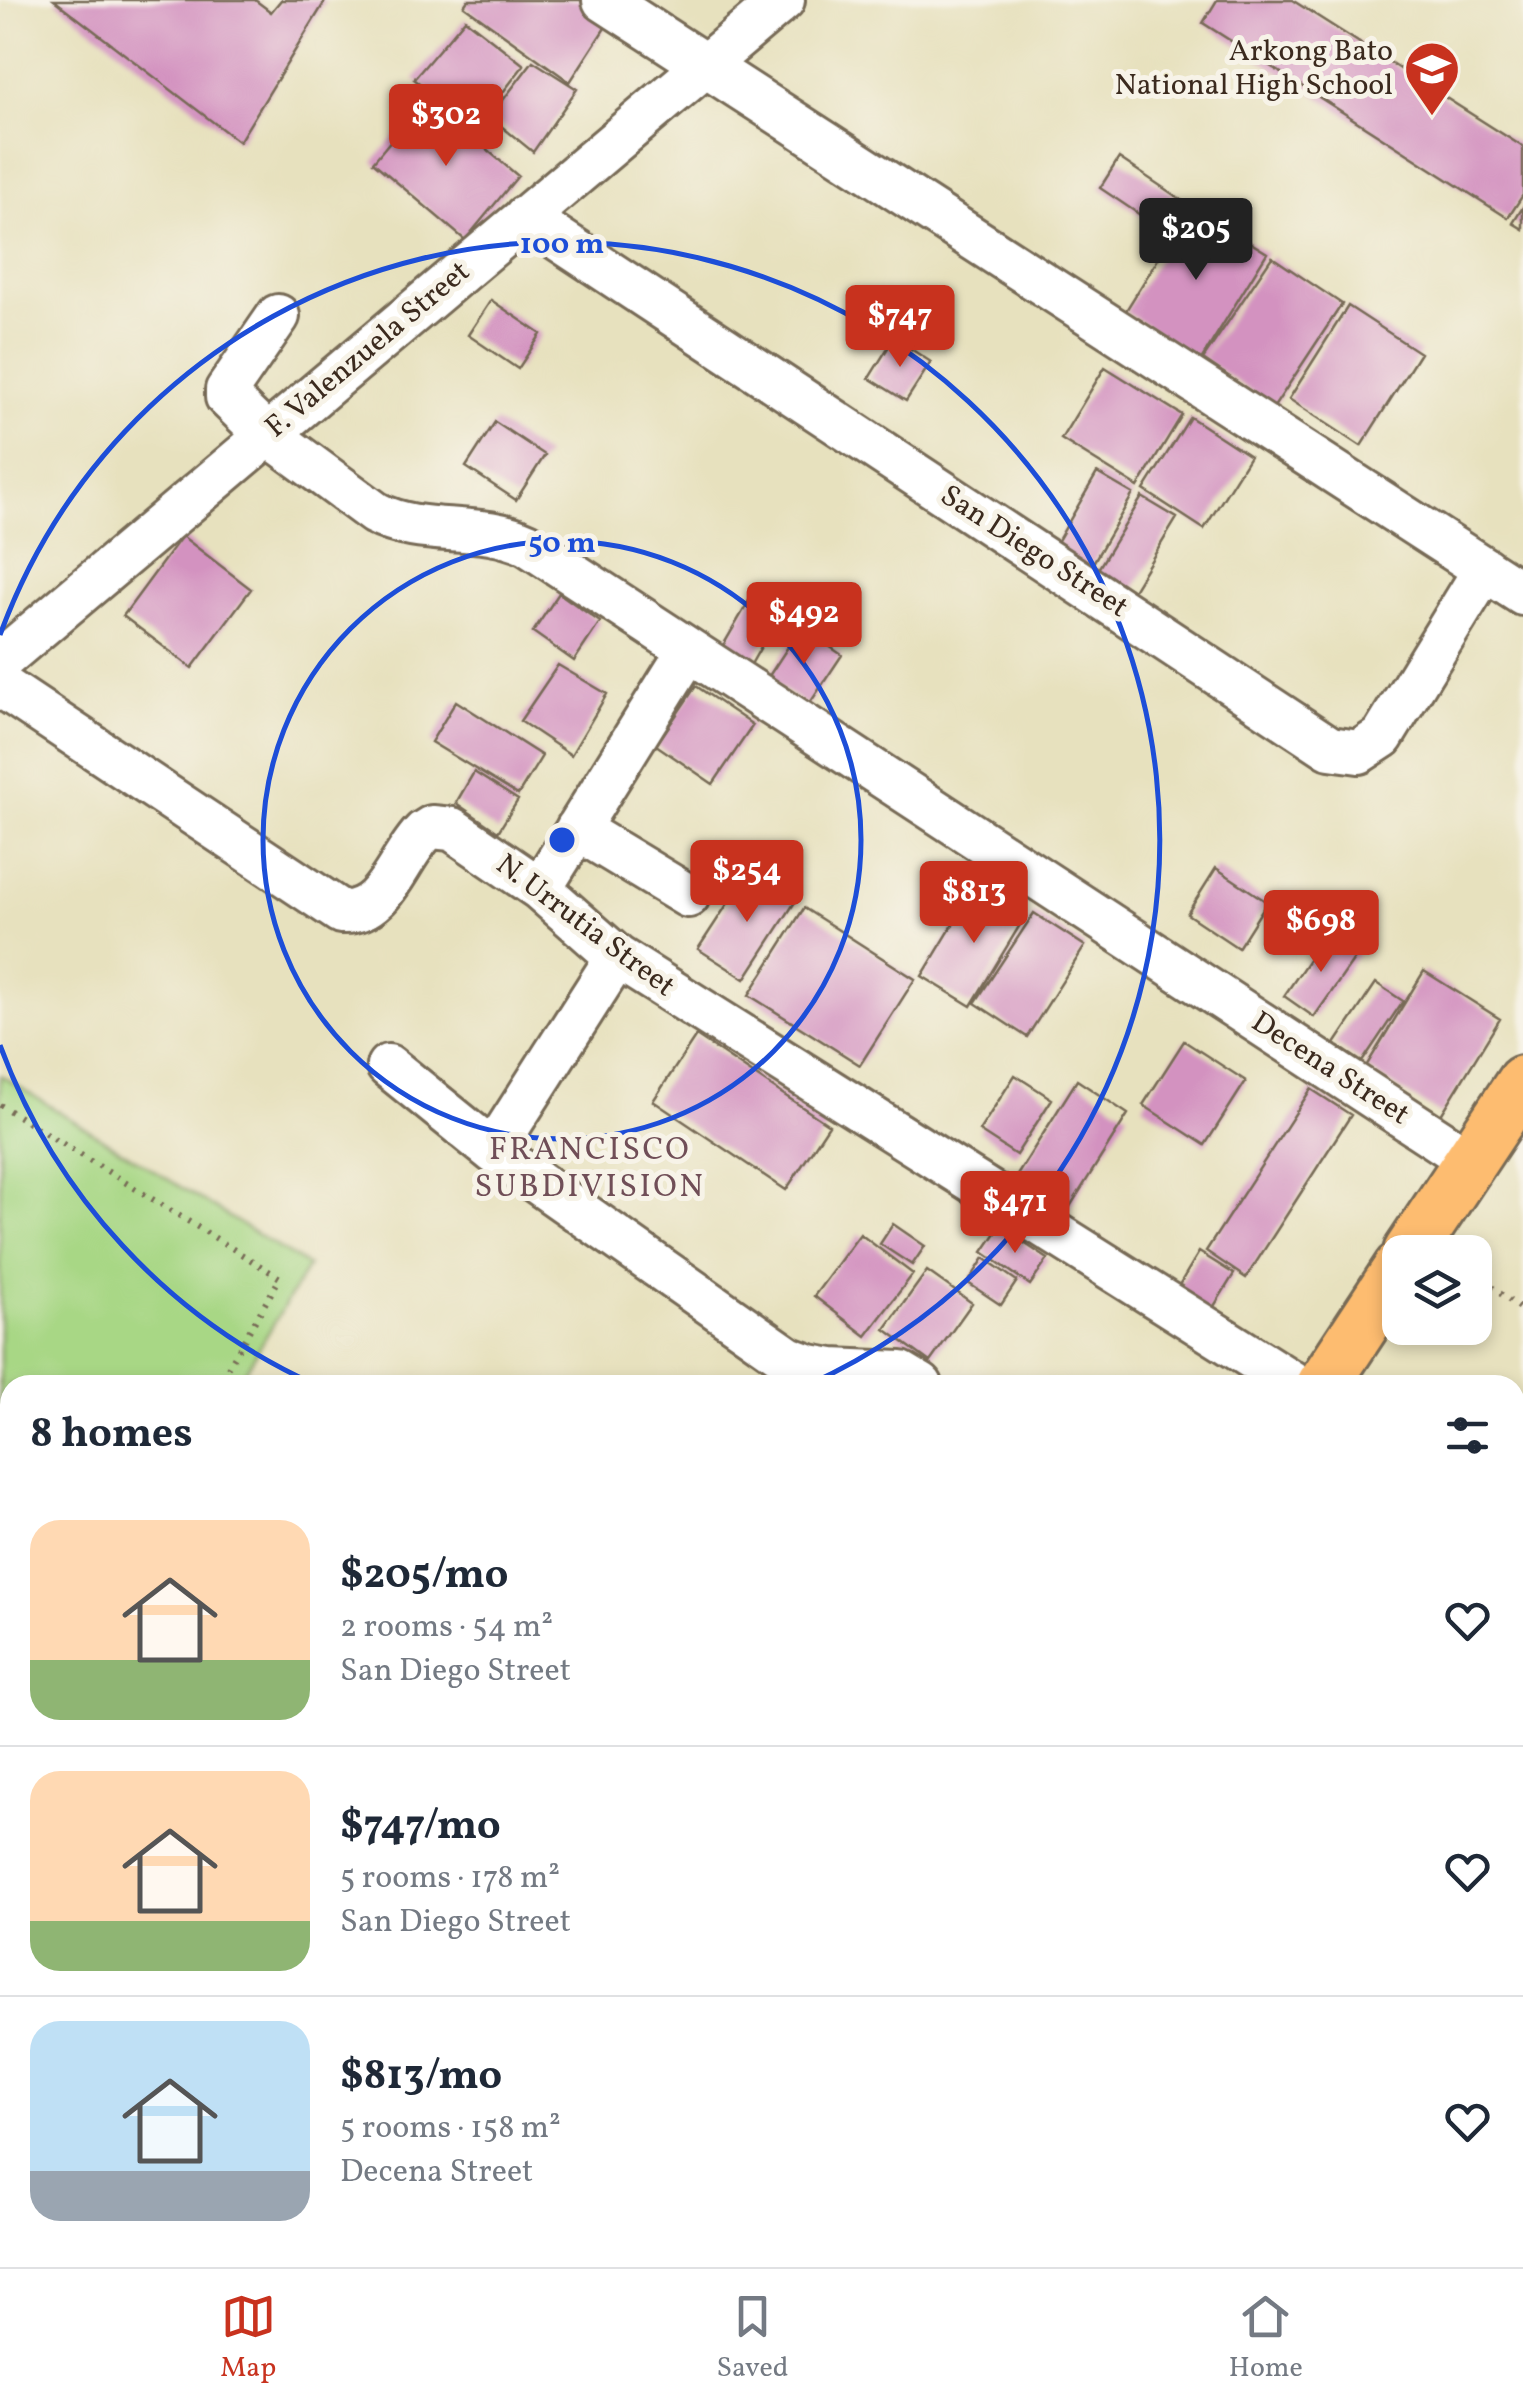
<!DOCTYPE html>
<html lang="en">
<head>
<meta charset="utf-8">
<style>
	:root { --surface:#fff; --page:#f2f2f3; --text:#1f2937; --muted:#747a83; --line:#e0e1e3; --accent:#c8321e }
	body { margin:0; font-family:Vollkorn,serif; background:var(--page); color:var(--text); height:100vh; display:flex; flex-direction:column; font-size:38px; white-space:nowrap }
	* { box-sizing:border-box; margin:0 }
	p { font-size:32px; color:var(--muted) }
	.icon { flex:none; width:55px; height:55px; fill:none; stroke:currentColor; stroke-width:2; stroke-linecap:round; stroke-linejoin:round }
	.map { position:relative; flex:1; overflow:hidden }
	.details { position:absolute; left:0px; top:1375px; width:1525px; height:892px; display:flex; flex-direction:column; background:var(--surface); border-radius:30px 30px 0 0; box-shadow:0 5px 15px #0003 }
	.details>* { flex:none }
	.controls { position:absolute; left:1382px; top:1235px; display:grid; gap:20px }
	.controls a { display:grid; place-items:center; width:110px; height:110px; border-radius:20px; background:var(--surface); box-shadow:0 5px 15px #0003; font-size:50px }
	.price { position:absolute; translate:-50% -85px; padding:0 22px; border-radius:10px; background:var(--accent); color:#fff; font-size:32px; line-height:65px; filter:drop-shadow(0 2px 5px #0008) }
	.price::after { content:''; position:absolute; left:50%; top:60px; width:30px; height:22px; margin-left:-15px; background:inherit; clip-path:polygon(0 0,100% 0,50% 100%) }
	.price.current { background:#222; color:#fff }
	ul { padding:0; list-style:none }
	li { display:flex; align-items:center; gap:30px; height:250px; padding:0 30px }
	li+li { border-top:2px solid var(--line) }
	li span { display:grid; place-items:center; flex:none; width:280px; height:200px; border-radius:30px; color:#555 }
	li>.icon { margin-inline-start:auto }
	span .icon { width:120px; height:120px; fill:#fffc; stroke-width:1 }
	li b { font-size:42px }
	h2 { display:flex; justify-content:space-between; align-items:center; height:120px; padding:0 30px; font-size:42px }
	.tab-bar { display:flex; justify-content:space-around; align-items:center; height:140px; border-top:2px solid var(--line); background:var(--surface); font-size:28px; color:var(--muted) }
	.tab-bar a { display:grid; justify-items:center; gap:5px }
	.tab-bar .current { color:var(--accent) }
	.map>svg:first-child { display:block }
</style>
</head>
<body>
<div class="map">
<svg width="1523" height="2267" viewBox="0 0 1523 2267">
	<rect width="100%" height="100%" fill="#f7f3e8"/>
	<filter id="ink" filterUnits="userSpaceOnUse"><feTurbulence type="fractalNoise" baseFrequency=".01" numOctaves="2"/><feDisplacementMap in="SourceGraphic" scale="20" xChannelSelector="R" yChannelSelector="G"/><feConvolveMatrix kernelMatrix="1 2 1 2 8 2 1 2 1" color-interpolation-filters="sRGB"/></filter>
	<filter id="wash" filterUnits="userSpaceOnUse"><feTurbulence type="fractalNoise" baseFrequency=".0048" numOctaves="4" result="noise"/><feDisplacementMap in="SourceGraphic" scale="40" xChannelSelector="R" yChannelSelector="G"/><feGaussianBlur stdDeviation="2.25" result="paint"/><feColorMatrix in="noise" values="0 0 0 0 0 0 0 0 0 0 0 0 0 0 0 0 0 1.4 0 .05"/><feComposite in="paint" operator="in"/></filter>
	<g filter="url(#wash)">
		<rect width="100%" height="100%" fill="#e7e1be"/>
		<path fill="#a8d785" stroke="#728052" stroke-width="2.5" d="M 0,1075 L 308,1266 L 237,1385 L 10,1385 L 10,1520 L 0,1515 Z"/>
		<path fill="#68a8db" stroke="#52697c" stroke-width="2.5" d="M 1523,2131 L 1523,2267 L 1461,2267 L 1462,2258 L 1515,2258 L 1515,2140 Z"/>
		<g id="blocks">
			<path fill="#d392c0" d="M 54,0 L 255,0 L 271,12 L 281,0 L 326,0 L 239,142 Z
				M 468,0 L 580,0 L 610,20 L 570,82 L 464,6 Z
				M 1217,0 L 1292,0 L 1523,147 L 1523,195 L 1508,218 L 1203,23 Z
				M 465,19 L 524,65 L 476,127 L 414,79 Z
				M 533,61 L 577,89 L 533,152 L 490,117 Z
				M 426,98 L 518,176 L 465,240 L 373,162 Z
				M 1119,158 L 1186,203 L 1167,233 L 1100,188 Z
				M 1191,206 L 1267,253 L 1201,360 L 1125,312 Z
				M 1523,207 L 1523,229 L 1513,223 Z
				M 1272,257 L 1342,304 L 1274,407 L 1203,359 Z
				M 491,300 L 541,334 L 518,369 L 468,335 Z
				M 1348,306 L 1420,353 L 1361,446 L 1289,399 Z
				M 894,338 L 931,362 L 906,401 L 869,378 Z
				M 1105,367 L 1182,415 L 1138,487 L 1061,439 Z
				M 1190,417 L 1250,456 L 1204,529 L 1144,490 Z
				M 495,422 L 545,455 L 516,500 L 466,467 Z
				M 1097,473 L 1133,494 L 1089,570 L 1053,549 Z
				M 1142,497 L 1177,518 L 1130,595 L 1095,574 Z
				M 182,536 L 251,589 L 192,668 L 123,616 Z
				M 559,593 L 600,622 L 574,661 L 533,632 Z
				M 753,594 L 782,610 L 750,666 L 721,649 Z
				M 801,627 L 842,655 L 808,706 L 767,679 Z
				M 558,665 L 607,694 L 571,755 L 520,721 Z
				M 696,686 L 753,725 L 713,784 L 656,745 Z
				M 456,701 L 542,756 L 518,795 L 431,742 Z
				M 474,772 L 518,800 L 498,832 L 456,803 Z
				M 1216,868 L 1267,902 L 1238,948 L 1187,914 Z
				M 749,871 L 795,902 L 745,979 L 698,949 Z
				M 977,885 L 1026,915 L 971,1006 L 922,976 Z
				M 804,908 L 915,979 L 860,1065 L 749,995 Z
				M 1034,913 L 1085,946 L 1027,1037 L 975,1003 Z
				M 1327,933 L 1358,954 L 1314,1017 L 1284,996 Z
				M 1424,971 L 1500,1019 L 1441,1115 L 1365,1068 Z
				M 1376,983 L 1403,1001 L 1362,1062 L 1335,1044 Z
				M 696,1036 L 829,1125 L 786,1190 L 653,1101 Z
				M 1184,1041 L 1246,1081 L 1205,1145 L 1143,1105 Z
				M 1015,1075 L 1052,1099 L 1016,1155 L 979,1131 Z
				M 1077,1080 L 1128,1114 L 1066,1213 L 1016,1177 Z
				M 1311,1089 L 1351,1115 L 1246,1278 L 1206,1251 Z
				M 893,1224 L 925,1246 L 912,1265 L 880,1244 Z
				M 1000,1227 L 1048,1259 L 1030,1285 L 983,1252 Z
				M 860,1234 L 913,1274 L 866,1336 L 814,1296 Z
				M 1199,1252 L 1234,1274 L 1208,1316 L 1173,1295 Z
				M 984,1258 L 1017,1281 L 1001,1305 L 968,1283 Z
				M 927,1271 L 972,1303 L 930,1362 L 885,1329 Z
				M 1515,1512 L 1523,1518 L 1523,1720 L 1515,1713 Z
				M 450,2258 L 612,2258 L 614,2267 L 462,2267 Z"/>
		</g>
	</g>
	<g filter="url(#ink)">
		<use href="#blocks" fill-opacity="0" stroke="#776a56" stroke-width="2.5"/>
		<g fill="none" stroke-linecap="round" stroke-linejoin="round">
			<g stroke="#776a56" stroke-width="48">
				<path id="minor" d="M 604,0 L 1523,594
					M 525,217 L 1330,748 L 1359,752 L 1382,737 L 1485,569
					M 278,316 L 227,390 L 227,397 L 257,426 L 375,513 C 422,538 479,521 527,544 L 1471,1161
					M 0,661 L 783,0
					M 0,685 L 341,912 C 385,915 397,859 424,832 L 432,827 L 452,829 L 540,889 L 617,957 L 1296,1385
					M 577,829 L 688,896
					M 540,889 L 689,650
					M 388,1066 L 493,1151 L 788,1358 L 810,1366 L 832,1370 L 901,1373 L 921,1385
					M 493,1151 L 617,957"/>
			</g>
			<g stroke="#776a56" stroke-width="58">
				<path id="major" d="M 1410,1252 L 1523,1082
					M 1323,1385 L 1400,1268
					M 0,1813 L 10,1819
					M 686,2258 L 700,2267"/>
			</g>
			<path stroke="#776a56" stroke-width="6" stroke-dasharray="2.5 8" stroke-linecap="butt" d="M 0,1105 L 280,1278 L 218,1385
				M 1475,1274 L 1523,1311
				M 0,1498 L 10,1503"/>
			<use href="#minor" stroke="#fff" stroke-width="42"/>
			<use href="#major" stroke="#fdbc70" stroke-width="52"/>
		</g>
	</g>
	<g fill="none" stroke="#1d4ed8" stroke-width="5">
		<circle cx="562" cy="840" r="299"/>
		<path d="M314 1384A598 598 0 0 1 0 1045M0 635A598 598 0 1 1 810 1384"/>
	</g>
	<defs>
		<g id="school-pin" transform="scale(2.875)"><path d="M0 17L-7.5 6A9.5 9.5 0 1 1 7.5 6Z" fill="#c8321e" stroke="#f7f3e8"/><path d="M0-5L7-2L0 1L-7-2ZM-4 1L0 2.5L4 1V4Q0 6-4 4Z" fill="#fff"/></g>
	</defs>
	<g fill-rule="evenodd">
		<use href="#school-pin" x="1432" y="69"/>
	</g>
	<g text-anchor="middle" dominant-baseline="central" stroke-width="10" stroke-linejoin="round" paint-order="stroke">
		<g font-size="30" fill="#3b2a1e" stroke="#f7f3e8" text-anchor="end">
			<text x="1393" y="52">Arkong Bato<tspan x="1393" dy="34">National High School</tspan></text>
		</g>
		<g font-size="30" fill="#3b2a1e" stroke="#f7f3e8">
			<text transform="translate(368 350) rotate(-40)">F. Valenzuela Street</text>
			<text transform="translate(1034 552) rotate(33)">San Diego Street</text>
			<text transform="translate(585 926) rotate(37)">N. Urrutia Street</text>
			<text transform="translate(1330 1069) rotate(33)">Decena Street</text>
		</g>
		<g font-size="32" letter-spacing="2.5" fill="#704e57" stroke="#f7f3e8">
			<text x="590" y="1151">FRANCISCO<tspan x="590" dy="37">SUBDIVISION</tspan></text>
		</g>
	</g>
	<circle cx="562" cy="840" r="15" fill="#1d4ed8" stroke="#f7f3e8" stroke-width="5"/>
	<g font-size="30" text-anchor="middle" font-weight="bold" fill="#1d4ed8" stroke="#f7f3e8" stroke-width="10" stroke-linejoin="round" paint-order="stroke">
		<text x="562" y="253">100 m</text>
		<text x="562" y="552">50 m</text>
	</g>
</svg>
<div class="controls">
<a><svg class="icon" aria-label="layers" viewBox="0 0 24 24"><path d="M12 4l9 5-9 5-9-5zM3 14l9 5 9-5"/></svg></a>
</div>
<b class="price" style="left:446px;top:169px">$302</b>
<b class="price current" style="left:1196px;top:283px">$205</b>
<b class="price" style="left:900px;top:370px">$747</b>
<b class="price" style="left:804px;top:667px">$492</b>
<b class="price" style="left:747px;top:925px">$254</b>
<b class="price" style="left:974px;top:946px">$813</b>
<b class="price" style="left:1321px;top:975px">$698</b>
<b class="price" style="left:1015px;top:1256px">$471</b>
<section class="details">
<h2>8 homes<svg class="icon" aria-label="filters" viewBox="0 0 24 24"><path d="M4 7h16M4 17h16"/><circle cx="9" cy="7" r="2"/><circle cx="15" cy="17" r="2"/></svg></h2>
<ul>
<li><span style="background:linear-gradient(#ffd9b3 70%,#8fb573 0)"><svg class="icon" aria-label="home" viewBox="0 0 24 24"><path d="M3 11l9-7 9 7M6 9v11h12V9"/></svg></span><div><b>$205/mo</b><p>2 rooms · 54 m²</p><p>San Diego Street</p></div><svg class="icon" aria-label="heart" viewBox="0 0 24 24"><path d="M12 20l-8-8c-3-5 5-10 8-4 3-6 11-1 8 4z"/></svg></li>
<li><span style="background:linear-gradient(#ffd9b3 75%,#8fb573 0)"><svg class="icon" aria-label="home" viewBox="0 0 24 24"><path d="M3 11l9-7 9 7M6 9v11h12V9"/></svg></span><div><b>$747/mo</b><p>5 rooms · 178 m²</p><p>San Diego Street</p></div><svg class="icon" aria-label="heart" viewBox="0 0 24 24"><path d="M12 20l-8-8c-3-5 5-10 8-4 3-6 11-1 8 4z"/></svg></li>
<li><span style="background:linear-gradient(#bfe0f5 75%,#9aa5b1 0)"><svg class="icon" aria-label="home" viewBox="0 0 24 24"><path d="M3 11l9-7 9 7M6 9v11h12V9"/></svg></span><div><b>$813/mo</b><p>5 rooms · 158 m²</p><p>Decena Street</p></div><svg class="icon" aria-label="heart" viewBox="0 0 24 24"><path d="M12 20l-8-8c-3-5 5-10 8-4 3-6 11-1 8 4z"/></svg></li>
</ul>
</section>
</div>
<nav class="tab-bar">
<a class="current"><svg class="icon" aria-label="map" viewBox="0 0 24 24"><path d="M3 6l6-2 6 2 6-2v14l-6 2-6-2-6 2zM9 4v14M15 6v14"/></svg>Map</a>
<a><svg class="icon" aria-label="saved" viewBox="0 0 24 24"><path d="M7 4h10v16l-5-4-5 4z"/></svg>Saved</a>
<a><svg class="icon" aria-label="home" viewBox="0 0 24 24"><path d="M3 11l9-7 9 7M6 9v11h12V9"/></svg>Home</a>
</nav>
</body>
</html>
